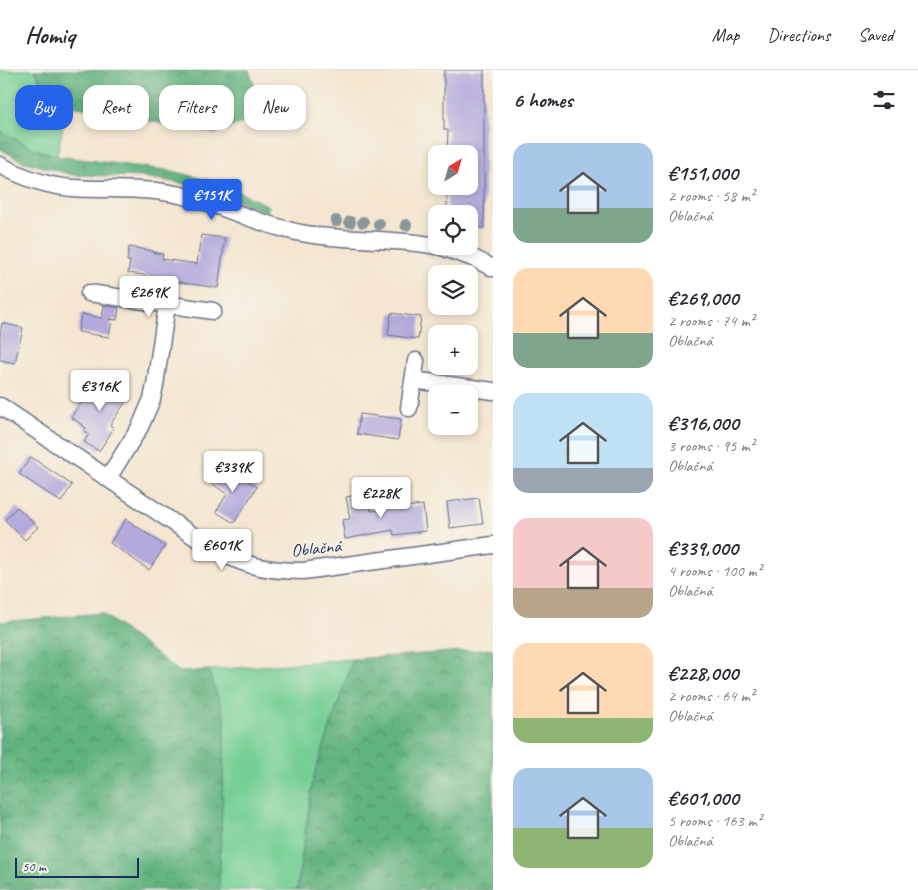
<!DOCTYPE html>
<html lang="en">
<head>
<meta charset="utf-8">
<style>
	:root { --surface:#fff; --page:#f2f2f3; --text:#2b2b33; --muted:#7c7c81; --line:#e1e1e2; --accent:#2563eb }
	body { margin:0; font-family:Caveat,sans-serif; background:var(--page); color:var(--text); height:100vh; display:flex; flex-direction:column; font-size:19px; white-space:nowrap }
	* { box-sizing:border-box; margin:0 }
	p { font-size:16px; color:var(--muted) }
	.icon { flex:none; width:28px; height:28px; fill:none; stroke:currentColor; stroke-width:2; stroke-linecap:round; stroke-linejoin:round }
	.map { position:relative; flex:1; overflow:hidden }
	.details { display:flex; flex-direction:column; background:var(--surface); width:425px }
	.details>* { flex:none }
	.banner { position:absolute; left:15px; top:15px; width:402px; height:45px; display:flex; gap:10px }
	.needle { width:32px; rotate:37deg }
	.tools { position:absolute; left:428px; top:75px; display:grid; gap:10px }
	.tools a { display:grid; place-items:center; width:50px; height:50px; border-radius:10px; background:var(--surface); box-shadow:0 2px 8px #0003; font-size:25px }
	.scale { position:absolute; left:15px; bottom:12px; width:124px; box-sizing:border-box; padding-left:5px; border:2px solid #1b2f5e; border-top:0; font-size:14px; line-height:18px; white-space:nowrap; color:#1b2f5e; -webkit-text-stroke:4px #f7f3e8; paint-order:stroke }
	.price { position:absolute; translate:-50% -42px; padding:0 11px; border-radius:5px; background:#fff; color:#222; font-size:16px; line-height:32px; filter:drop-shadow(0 1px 2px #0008) }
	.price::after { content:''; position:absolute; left:50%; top:30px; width:15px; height:11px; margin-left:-8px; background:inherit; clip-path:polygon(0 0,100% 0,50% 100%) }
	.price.active { background:var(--accent); color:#fff }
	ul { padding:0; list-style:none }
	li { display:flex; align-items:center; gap:15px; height:125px; padding:0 20px }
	li span { display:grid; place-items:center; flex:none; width:140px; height:100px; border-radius:15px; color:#555 }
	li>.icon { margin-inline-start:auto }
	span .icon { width:60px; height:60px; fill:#fffc; stroke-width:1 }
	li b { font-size:21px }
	h2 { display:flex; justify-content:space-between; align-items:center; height:60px; padding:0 20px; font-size:21px }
	.tag { padding:0 18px; border-radius:15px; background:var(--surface); box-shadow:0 2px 8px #0003; font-size:18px; line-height:45px }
	.tag.active { background:var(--accent); color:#fff }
	header { display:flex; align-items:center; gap:30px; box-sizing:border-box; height:70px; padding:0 25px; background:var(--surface); border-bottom:1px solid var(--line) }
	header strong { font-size:24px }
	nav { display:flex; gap:28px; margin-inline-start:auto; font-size:18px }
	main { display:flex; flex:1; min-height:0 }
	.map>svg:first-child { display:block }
</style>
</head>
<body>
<header>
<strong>Homiq</strong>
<nav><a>Map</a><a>Directions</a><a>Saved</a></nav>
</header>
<main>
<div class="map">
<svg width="493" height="820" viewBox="0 0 493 820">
	<defs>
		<pattern id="forest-crowns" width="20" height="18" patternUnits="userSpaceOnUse" patternTransform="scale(1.25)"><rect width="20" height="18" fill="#60b27e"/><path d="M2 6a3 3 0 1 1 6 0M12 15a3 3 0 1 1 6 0" fill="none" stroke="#4e916a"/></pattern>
	</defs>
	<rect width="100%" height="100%" fill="#f7f3e8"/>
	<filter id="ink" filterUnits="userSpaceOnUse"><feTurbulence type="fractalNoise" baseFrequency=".02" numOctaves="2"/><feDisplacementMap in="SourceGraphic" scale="10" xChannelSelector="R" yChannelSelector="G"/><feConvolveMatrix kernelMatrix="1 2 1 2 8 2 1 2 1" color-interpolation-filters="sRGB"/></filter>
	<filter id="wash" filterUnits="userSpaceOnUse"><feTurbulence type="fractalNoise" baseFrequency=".0096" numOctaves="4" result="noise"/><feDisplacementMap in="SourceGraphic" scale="20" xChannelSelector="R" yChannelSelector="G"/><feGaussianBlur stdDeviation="1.12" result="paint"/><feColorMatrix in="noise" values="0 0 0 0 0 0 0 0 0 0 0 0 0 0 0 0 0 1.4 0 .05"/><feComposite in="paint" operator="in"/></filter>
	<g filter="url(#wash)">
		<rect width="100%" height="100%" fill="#f4e6d0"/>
		<path fill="#76cf95" stroke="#487f7a" d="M 0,0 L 35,0 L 48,27 L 67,35 L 57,86 L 34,79 L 0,61 Z
			M 353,589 L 313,709 L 297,820 L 219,820 L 225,648 L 208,600 Z"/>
		<path fill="url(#forest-crowns)" stroke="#3e706e" d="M 35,0 L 249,0 L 264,44 L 215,64 L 67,35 L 48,27 Z
			M 0,61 L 34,79 L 57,86 L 173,101 L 220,113 L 269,136 L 267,142 L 198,116 L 143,107 L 73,105 L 22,91 L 0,79 Z
			M 102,543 L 180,602 L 208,600 L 225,648 L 219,820 L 0,820 L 0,552 Z
			M 493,579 L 493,820 L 297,820 L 313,709 L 353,589 Z"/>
		<g id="blocks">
			<path fill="#b3a9dc" d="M 444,0 L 484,0 L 484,158 L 469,158 L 469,144 L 447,144 L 447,116 L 469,116 L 469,84 L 447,84 L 448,60 L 444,60 Z
				M 201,165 L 225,168 L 218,218 L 144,207 L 144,205 L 128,203 L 130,191 L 127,191 L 129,177 L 153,181 L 152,182 L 163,184 L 162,189 L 197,194 Z
				M 104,235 L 119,238 L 117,250 L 109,249 L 112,249 L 109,267 L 78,262 L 81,244 L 102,248 Z
				M 391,243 L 421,247 L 418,269 L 388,265 Z
				M 2,253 L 23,258 L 15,293 L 0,290 L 0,265 Z
				M 99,307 L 129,327 L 110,355 L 114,358 L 99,381 L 84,372 L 89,364 L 84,361 L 86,358 L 71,347 Z
				M 360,344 L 401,349 L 398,370 L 357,364 Z
				M 31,387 L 72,415 L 61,432 L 19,404 Z
				M 222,395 L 257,417 L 234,453 L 216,442 L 227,424 L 211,413 Z
				M 368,423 L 371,441 L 423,435 L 426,461 L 394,465 L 393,460 L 345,469 L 342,450 L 350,449 L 346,427 Z
				M 479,428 L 483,454 L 450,458 L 447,432 Z
				M 17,437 L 38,457 L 25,470 L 5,450 Z
				M 126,449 L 165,476 L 149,500 L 110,473 Z"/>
		</g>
	</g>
	<g filter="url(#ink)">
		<use href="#blocks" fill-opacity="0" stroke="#676f86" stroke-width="1"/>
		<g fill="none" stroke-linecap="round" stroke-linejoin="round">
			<g stroke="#676f86" stroke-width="19">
				<path id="minor" d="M 0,95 C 22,107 47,116 72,118 C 102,120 133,118 163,122 C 211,128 253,154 301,163 C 346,172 391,167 436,176
					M 439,176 L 473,188 L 493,198
					M 89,223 L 213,241
					M 413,310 L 493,321
					M 0,336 L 204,473 C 239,494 261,501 303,501 L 493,475
					M 409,338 L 416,291
					M 108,408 L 140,357 L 152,329 L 155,315 L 167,235"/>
			</g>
			<use href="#minor" stroke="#fff" stroke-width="16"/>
		</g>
		<g fill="#899799">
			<circle cx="336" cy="151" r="6"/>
			<circle cx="350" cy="152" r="6"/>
			<circle cx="363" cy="152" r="6"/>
			<circle cx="379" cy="154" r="6"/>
			<circle cx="406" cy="155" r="6"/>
		</g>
	</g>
	<g text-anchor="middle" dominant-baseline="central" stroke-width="4" stroke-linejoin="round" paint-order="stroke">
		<g font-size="18" fill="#1b2f5e" stroke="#f7f3e8">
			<text transform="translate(316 478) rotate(-6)">Oblačná</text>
		</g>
	</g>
</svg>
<div class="tools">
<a><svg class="needle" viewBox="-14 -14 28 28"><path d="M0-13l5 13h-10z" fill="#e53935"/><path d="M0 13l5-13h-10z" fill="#7c7c81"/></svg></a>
<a><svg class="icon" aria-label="locate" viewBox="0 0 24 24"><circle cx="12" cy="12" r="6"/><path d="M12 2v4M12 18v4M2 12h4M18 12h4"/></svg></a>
<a><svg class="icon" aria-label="layers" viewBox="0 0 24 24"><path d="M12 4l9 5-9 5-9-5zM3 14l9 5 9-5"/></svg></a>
<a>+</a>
<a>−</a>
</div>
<div class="scale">50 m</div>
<b class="price active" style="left:212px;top:151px">€151K</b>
<b class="price" style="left:149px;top:248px">€269K</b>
<b class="price" style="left:100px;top:342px">€316K</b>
<b class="price" style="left:233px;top:423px">€339K</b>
<b class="price" style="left:381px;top:449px">€228K</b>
<b class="price" style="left:222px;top:501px">€601K</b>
<div class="banner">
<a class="tag active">Buy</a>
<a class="tag">Rent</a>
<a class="tag">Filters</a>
<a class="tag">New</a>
</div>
</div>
<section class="details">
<h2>6 homes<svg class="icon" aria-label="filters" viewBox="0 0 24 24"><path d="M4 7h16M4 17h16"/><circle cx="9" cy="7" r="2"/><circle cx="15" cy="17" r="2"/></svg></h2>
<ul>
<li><span style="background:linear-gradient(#a9c7e8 65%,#7fa58c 0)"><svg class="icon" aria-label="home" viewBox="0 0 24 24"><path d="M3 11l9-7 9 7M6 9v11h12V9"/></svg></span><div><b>€151,000</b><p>2 rooms · 58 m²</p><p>Oblačná</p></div></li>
<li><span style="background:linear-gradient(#ffd9b3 65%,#7fa58c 0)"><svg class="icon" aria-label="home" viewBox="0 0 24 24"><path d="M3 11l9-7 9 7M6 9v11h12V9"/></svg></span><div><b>€269,000</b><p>2 rooms · 74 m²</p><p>Oblačná</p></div></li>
<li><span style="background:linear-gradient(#bfe0f5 75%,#9aa5b1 0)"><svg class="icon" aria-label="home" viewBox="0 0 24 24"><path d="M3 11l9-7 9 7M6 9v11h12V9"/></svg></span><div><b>€316,000</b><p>3 rooms · 95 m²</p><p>Oblačná</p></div></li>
<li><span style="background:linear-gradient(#f6c9c9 70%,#b9a48a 0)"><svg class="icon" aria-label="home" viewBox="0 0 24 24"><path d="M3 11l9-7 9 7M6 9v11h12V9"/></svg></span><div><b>€339,000</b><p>4 rooms · 100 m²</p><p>Oblačná</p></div></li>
<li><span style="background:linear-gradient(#ffd9b3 75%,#8fb573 0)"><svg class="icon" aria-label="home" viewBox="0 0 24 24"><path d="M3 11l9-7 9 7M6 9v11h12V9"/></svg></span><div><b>€228,000</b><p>2 rooms · 64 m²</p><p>Oblačná</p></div></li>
<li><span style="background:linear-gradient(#a9c7e8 60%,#8fb573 0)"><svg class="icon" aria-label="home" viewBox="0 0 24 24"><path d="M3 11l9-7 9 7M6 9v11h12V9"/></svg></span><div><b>€601,000</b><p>5 rooms · 163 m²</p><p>Oblačná</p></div></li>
</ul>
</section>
</main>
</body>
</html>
